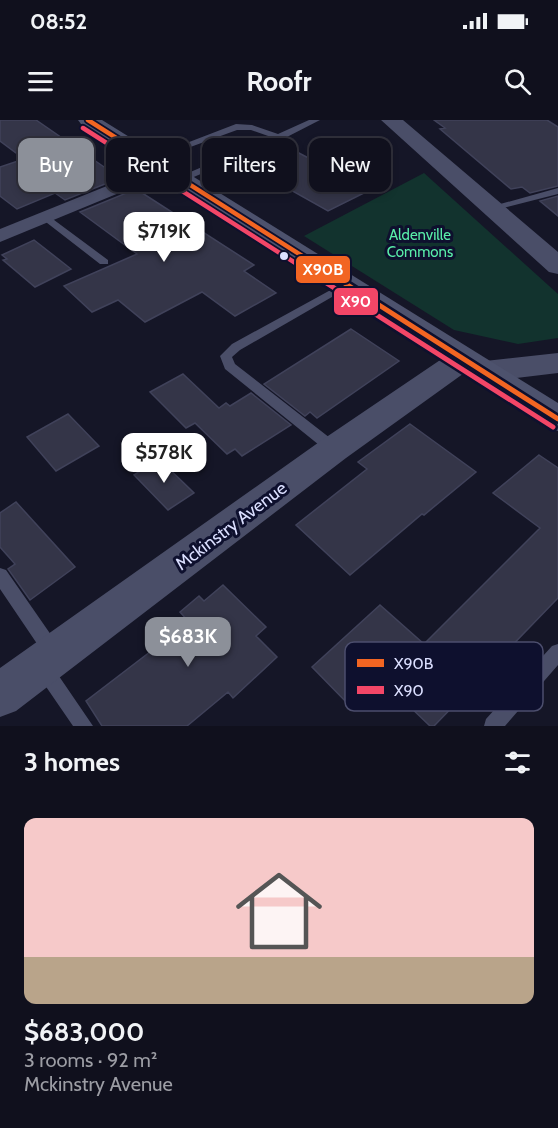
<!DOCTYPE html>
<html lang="en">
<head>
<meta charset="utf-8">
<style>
	:root { --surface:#10101d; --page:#1e1e2a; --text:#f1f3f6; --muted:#9c9da4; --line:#30303b; --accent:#8c9099 }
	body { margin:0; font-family:Cabin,sans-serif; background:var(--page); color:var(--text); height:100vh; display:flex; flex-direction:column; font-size:22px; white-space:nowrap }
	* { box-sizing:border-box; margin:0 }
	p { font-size:20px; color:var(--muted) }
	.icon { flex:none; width:33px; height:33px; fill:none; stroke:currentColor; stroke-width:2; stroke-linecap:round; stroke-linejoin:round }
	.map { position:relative; height:606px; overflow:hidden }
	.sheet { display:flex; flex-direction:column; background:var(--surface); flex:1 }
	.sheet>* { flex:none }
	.hud { position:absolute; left:18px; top:18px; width:522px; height:54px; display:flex; gap:12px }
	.price { position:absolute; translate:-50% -51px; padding:0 14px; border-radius:12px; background:#fff; color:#222; font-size:20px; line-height:39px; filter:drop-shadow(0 2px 3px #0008) }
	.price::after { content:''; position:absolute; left:50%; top:36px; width:18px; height:14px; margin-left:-9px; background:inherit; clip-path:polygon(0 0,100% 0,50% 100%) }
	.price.current { background:var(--accent); color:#fff }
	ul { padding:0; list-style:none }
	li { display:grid; align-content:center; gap:12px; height:318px; padding:0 24px }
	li+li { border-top:2px solid var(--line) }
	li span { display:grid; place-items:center; height:186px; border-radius:12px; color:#555 }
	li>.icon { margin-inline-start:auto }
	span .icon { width:108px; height:108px; fill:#fffc; stroke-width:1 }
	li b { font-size:26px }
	h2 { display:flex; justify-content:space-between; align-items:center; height:72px; padding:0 24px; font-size:26px }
	.chip { padding:0 21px; border-radius:12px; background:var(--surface); box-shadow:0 3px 9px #0003,0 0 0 2px var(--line); font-size:21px; line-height:54px }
	.chip.current { background:var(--accent); color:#fff }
	.status { display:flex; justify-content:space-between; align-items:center; height:42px; padding:0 30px; background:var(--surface); direction:ltr }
	.status svg { height:16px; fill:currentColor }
	header { display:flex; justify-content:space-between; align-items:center; height:78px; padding:0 24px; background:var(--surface); font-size:27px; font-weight:800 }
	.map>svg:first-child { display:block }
</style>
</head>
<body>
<div class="status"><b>08:52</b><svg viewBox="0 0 49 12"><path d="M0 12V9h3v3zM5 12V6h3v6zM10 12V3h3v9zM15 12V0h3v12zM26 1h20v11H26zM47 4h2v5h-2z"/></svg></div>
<header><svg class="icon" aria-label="menu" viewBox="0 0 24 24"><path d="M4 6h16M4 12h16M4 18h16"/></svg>Roofr<svg class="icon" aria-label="search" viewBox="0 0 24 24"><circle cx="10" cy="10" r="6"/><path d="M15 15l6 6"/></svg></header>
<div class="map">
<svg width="558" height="606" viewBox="0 0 558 606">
	<rect width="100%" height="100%" fill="#151627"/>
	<path fill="#12332e" d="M 424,53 L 558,174 L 558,218 L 518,224 L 454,210 L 304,116 Z"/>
	<path fill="#343548" stroke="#40425a" stroke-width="1.5" d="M 0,0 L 36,0 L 120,58 L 65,80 L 55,73 L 17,89 L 0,76 L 0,47 L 24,39 L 0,21 Z
		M 434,0 L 547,0 L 558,7 L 558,66 L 530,73 L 522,67 L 511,69 L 440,9 L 445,8 Z
		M 297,32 L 364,67 L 356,71 L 362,74 L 328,91 L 257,51 Z
		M 136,69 L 254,145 L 244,151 L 276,173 L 235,196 L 202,172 L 145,202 L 118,180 L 92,192 L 64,166 L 137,134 L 80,92 Z
		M 558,76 L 558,96 L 540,81 Z
		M 34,120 L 71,149 L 35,167 L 3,140 L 7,139 L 2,135 Z
		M 351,209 L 399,241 L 317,298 L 310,292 L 305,296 L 264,264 Z
		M 183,254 L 219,288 L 226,283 L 230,286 L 251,273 L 291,305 L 242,336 L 235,329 L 227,334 L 195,303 L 186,308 L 150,272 Z
		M 68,294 L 99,326 L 56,351 L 27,317 Z
		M 410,304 L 476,352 L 424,395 L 422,394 L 350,455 L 296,405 L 367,349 L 358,342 Z
		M 539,335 L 558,348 L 558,478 L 434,606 L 430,606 L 381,559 L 352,588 L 312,547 L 380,485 L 424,524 L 540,408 L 493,373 Z
		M 159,339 L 194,373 L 168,390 L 134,355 Z
		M 16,382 L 75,447 L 30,480 L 8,449 L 15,444 L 0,427 L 0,393 Z
		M 223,465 L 266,507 L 256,516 L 277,537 L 233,578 L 228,572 L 187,606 L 102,606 L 86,581 L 189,502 L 180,492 L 199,476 L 204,481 Z"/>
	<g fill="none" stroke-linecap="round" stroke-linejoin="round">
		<path fill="#4a4e68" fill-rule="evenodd" d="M 309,0 L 320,0 L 283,19 L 182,62 L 177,59 L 179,57 L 271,17 L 251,10 L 237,10 L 152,41 L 145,39 L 236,4 L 252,5 L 278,14 Z
			M 558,68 L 558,74 L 491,91 L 486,88 Z
			M 46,94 L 108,140 L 108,144 L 100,144 L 42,99 L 41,97 Z
			M 347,161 L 353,164 L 351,166 L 240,230 L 232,237 L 235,244 L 339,325 L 341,329 L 339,333 L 329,333 L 225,249 L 220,236 L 232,224 Z
			M 0,448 L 6,450 L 58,525 L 61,531 L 58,537 L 52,539 L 46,537 L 0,469 Z
			M 558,524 L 558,545 L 505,606 L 484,606 L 486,599 L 552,526 Z
			M 44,540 L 50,543 L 93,606 L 73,606 L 38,555 L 35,549 L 38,543 Z"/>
		<path fill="#4a4e68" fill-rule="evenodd" d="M 164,43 L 170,44 L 173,48 L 170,52 L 0,122 L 0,109 Z"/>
		<path fill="#4a4e68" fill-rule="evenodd" d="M 381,0 L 403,0 L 558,132 L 558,154 L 549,152 Z
			M 463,229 L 474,232 L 478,239 L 476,242 L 558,233 L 558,253 L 482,262 L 471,259 L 467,251 L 346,338 L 16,591 L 0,597 L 0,548 L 322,320 L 452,232 Z"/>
		<path fill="#4d526d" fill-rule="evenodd" d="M 78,0 L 102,0 L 558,283 L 558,311 L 546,308 L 81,4 Z"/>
		<g stroke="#0e102e" stroke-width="8">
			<path id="bus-1-far1" d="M 88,0 L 326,151"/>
		</g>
		<g stroke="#0e102e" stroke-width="10">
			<path id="bus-1" d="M 324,150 L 558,299"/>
		</g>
		<g stroke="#0e102e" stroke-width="8">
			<path id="bus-2-far1" d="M 83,8 L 308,151"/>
		</g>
		<g stroke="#0e102e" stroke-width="10">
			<path id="bus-2" d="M 306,150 L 553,307"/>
		</g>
		<use href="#bus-1-far1" stroke="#f26522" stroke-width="4.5"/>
		<use href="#bus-1" stroke="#f26522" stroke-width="5"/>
		<use href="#bus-2-far1" stroke="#f34667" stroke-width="4.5"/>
		<use href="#bus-2" stroke="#f34667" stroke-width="5"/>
	</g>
	<circle fill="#dbdfff" stroke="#0e102e" stroke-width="2" cx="284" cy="136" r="5"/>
	<g text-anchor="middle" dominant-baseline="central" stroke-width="6" stroke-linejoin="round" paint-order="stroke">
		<g font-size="15" fill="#59eda9" stroke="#0e102e">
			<text x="420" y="115">Aldenville<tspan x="420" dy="17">Commons</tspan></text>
		</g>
		<g font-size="18" fill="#dbdfff" stroke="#0e102e">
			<text transform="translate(231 406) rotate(-37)">Mckinstry Avenue</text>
		</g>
	</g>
	<rect x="345" y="522" width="198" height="69" rx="9" fill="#0e102e" stroke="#4c4e6d" stroke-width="1.5"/>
	<rect x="357" y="539" width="27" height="8" fill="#f26522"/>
	<rect x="357" y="566" width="27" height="8" fill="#f34667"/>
	<g font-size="16" fill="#dbdfff">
		<text x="394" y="549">X90B</text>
		<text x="394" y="576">X90</text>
	</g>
	<g stroke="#0e102e" stroke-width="2">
		<rect x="295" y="135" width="56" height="29" rx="6" fill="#f26522"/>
		<rect x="333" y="167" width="46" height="29" rx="6" fill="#f34667"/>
	</g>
	<g font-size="16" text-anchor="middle" font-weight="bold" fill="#fff">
		<text x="323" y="155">X90B</text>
		<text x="356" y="187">X90</text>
	</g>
</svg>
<b class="price" style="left:164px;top:143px">$719K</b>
<b class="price" style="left:164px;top:364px">$578K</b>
<b class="price current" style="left:188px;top:548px">$683K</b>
<div class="hud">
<a class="chip current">Buy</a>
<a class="chip">Rent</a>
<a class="chip">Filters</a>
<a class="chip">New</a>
</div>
</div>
<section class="sheet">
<h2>3 homes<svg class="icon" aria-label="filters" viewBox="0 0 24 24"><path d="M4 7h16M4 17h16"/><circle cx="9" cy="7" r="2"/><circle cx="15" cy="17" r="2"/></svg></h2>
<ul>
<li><span style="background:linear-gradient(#f6c9c9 75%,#b9a48a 0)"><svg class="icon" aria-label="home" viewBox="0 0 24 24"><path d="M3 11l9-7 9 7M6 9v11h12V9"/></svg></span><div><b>$683,000</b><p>3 rooms · 92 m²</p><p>Mckinstry Avenue</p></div></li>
</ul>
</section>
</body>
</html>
